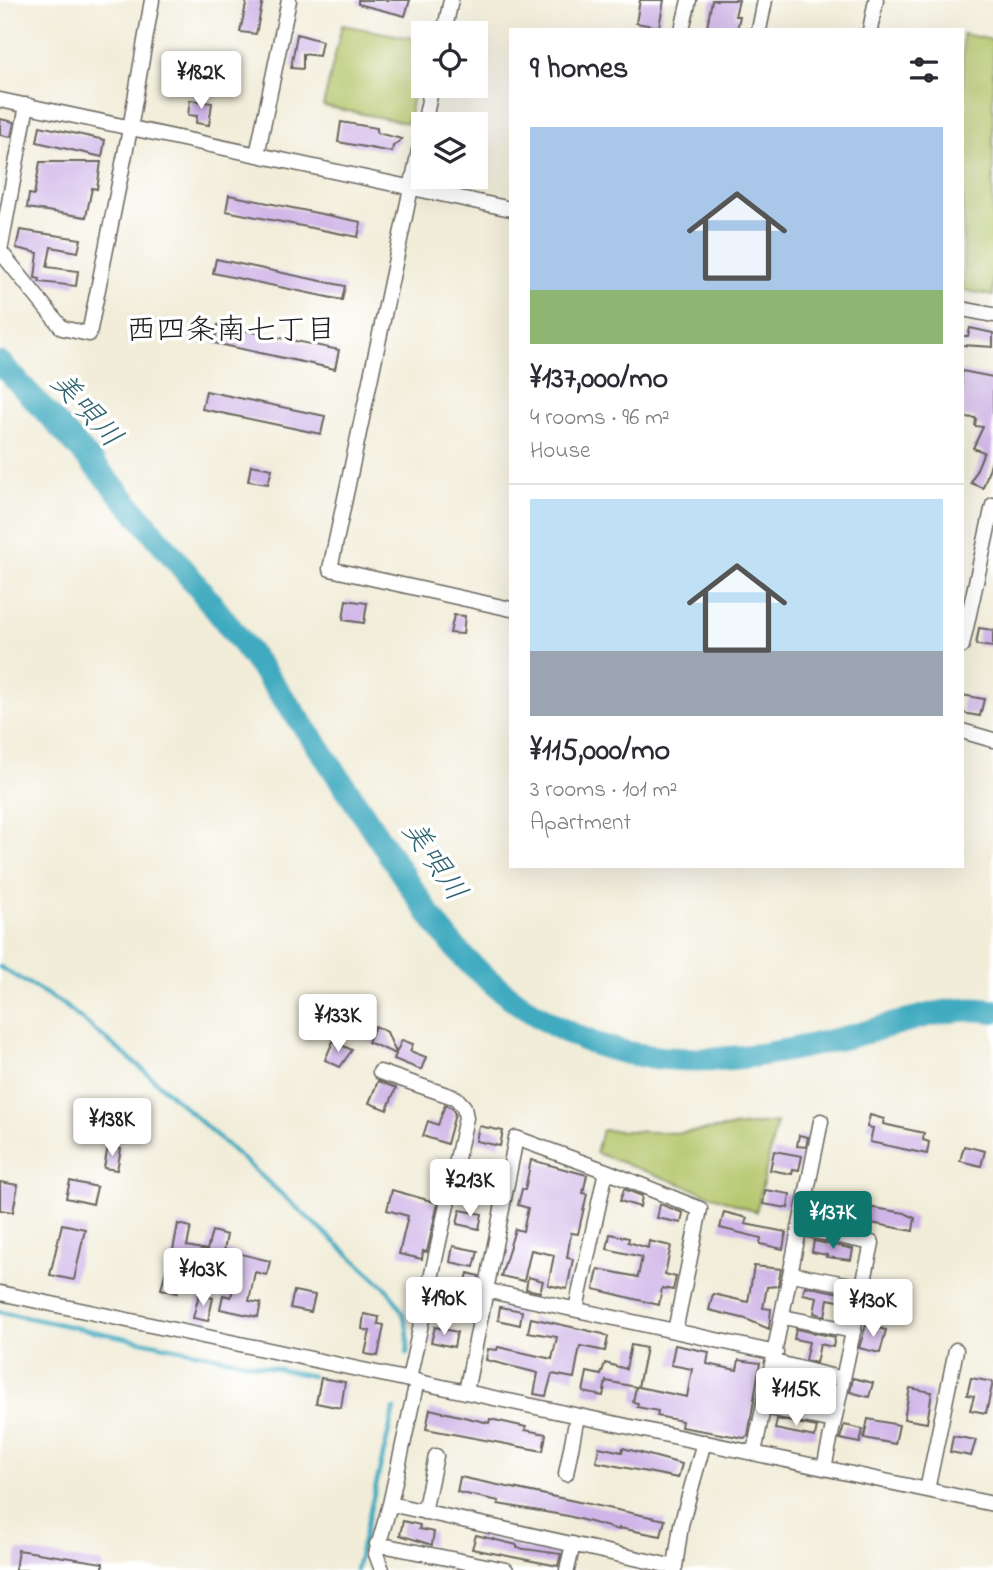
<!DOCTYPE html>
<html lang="en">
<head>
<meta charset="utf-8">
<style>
	:root { --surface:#fff; --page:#f2f2f3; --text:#2b2b33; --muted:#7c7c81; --line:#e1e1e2; --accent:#0f766e }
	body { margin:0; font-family:"Indie Flower","Klee One",sans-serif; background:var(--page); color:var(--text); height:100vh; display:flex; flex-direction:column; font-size:26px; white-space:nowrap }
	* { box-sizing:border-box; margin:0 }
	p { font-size:23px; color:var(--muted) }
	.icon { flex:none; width:38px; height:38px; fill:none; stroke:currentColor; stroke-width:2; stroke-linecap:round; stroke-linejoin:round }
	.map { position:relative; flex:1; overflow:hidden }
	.side { position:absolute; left:509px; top:28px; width:455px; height:840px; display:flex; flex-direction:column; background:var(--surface); border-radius:0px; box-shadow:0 7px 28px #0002 }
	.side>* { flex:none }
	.buttons { position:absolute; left:411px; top:21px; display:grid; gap:14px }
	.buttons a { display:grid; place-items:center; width:77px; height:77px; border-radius:0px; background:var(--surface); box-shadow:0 7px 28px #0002; font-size:35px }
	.price { position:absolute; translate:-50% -60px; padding:0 16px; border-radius:7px; background:#fff; color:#222; font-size:23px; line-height:46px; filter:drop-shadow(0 2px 4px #0008) }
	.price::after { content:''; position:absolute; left:50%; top:42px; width:21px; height:16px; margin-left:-10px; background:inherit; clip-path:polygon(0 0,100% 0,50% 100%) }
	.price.current { background:var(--accent); color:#fff }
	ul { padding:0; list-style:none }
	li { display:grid; align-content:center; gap:14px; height:371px; padding:0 21px }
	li+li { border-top:2px solid var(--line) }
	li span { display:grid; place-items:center; height:217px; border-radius:0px; color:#555 }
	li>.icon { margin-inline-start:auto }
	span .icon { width:126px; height:126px; fill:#fffc; stroke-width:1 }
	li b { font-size:30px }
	h2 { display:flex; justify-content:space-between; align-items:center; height:84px; padding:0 21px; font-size:30px }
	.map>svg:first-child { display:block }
</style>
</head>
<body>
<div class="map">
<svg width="993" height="1570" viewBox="0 0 993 1570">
	<rect width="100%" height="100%" fill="#fff"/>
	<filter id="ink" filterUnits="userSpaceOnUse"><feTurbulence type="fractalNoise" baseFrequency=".0143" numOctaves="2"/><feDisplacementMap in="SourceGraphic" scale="14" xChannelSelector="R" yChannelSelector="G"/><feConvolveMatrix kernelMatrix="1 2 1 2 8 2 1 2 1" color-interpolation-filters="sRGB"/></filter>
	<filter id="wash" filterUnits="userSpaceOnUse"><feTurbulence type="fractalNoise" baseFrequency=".00686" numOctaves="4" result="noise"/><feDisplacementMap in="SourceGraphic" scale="28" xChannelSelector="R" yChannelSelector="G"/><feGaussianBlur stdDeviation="1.57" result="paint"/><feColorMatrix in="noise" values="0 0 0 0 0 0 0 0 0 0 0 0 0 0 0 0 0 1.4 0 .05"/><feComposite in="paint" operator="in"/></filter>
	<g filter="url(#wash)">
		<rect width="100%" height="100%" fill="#f1edd9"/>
		<path fill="#b3c467" stroke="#687042" stroke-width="2" d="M 342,25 L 423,40 L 408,123 L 323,106 Z
			M 963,34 L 993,40 L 993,296 L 963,290 Z
			M 777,1122 L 756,1212 L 596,1153 L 602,1130 L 680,1133 Z"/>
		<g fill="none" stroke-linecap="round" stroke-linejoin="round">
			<path stroke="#40aac0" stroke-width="4.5" d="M 0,967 L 63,1004 L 140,1067 L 385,1287 C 403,1308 411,1326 407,1354
				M 0,1312 L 312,1376
				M 356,1570 L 394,1409"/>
			<path stroke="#40aac0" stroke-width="24" d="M 0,363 C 114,482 223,610 317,745 C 347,789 376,834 405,878 C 426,909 446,941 474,967 C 516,1006 570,1041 628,1053 C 709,1069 785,1053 863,1033 C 904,1022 950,1004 993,1011"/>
		</g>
		<g id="blocks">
			<path fill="#d0b6e8" d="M 247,0 L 263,0 L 256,34 L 240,32 Z
				M 358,0 L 410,0 L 405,16 L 358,4 Z
				M 640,0 L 664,0 L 659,27 L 636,23 Z
				M 712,0 L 739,0 L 735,16 L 740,16 L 737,30 L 707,27 Z
				M 297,34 L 322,41 L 319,56 L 303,54 L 303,69 L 291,68 Z
				M 190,100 L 212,103 L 209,125 L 196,123 L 197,116 L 188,115 Z
				M 0,119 L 14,122 L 11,137 L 0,135 Z
				M 341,122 L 377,128 L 377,133 L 402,139 L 393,146 L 392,152 L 338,142 Z
				M 40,126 L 105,140 L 102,157 L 37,142 Z
				M 40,162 L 101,162 L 97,189 L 92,188 L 86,217 L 27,208 L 29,194 L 34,195 Z
				M 229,195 L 361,222 L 358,237 L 226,211 Z
				M 20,230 L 81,239 L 78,252 L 51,247 L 47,267 L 78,271 L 76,286 L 39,282 L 40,279 L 35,278 L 38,253 L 16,248 Z
				M 216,259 L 345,286 L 342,300 L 213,273 Z
				M 218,325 L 339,350 L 335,369 L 214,343 Z
				M 970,328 L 993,333 L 993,347 L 962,345 L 962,336 L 968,336 Z
				M 962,371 L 993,377 L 993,457 L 983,488 L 971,483 L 984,452 L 973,448 L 983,427 L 975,426 L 976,418 L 962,417 Z
				M 206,391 L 325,416 L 321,434 L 202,409 Z
				M 251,465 L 272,469 L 268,484 L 248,481 Z
				M 346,600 L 367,603 L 364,623 L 343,620 Z
				M 454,615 L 465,616 L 463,634 L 450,633 Z
				M 979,628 L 993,630 L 993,647 L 976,645 Z
				M 962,695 L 984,699 L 980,716 L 962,713 Z
				M 375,1026 L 387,1032 L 396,1053 L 402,1040 L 413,1044 L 410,1051 L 426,1057 L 421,1070 L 394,1059 L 396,1054 L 368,1042 Z
				M 333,1041 L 352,1050 L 340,1067 L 325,1060 Z
				M 378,1081 L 396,1088 L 387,1110 L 369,1103 Z
				M 445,1105 L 452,1108 L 455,1114 L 447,1144 L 423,1136 L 428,1121 L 438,1125 Z
				M 870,1115 L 884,1119 L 883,1124 L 924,1133 L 923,1140 L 929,1142 L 927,1154 L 870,1142 L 873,1128 L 867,1127 Z
				M 479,1126 L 503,1131 L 500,1146 L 476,1141 Z
				M 799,1135 L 808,1137 L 806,1147 L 797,1146 Z
				M 108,1146 L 121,1149 L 117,1170 L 104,1168 Z
				M 964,1146 L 985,1151 L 981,1166 L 960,1161 Z
				M 774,1151 L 802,1156 L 799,1170 L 793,1169 L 792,1174 L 770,1170 Z
				M 531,1160 L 587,1175 L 583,1193 L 587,1194 L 578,1234 L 571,1233 L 567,1258 L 573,1259 L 567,1289 L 548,1285 L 554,1255 L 531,1250 L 524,1281 L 501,1276 L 515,1229 L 523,1231 L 528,1208 L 518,1205 L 522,1189 L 525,1190 Z
				M 473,1170 L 495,1175 L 492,1190 L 470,1185 Z
				M 70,1181 L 97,1187 L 93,1204 L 66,1198 Z
				M 0,1182 L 18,1185 L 13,1212 L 0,1210 Z
				M 624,1189 L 642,1196 L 640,1207 L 620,1201 Z
				M 392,1190 L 438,1203 L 427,1252 L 423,1251 L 422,1259 L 399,1254 L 408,1216 L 387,1210 Z
				M 765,1190 L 790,1194 L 788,1208 L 763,1204 Z
				M 818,1199 L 905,1213 L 915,1218 L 913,1231 L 850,1219 L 848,1228 L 818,1222 L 815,1219 Z
				M 660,1204 L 683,1213 L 681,1223 L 657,1218 Z
				M 460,1210 L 482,1214 L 479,1229 L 457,1224 Z
				M 724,1212 L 747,1218 L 745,1224 L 786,1232 L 783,1249 L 760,1244 L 761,1238 L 720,1228 Z
				M 62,1224 L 85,1229 L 74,1280 L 50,1275 Z
				M 178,1224 L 191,1227 L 187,1246 L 207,1250 L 212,1231 L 227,1235 L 224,1250 L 270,1261 L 267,1275 L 255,1272 L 249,1301 L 261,1303 L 258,1317 L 220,1309 L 223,1295 L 231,1297 L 236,1273 L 184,1263 L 177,1293 L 161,1289 L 166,1270 L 169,1271 Z
				M 610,1234 L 629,1238 L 628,1242 L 648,1248 L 649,1241 L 671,1246 L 665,1274 L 676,1277 L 673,1290 L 662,1288 L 659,1305 L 594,1289 L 598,1269 L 638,1277 L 642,1257 L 607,1249 Z
				M 814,1241 L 853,1249 L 851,1260 L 826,1257 L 827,1255 L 812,1252 Z
				M 453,1246 L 478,1251 L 474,1267 L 450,1262 Z
				M 754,1266 L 781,1269 L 778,1286 L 767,1287 L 763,1308 L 771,1309 L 769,1329 L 746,1319 L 709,1310 L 713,1294 L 748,1302 Z
				M 468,1273 L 479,1276 L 475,1297 L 466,1295 L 462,1312 L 438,1307 L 441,1293 L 447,1294 L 448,1290 L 463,1293 Z
				M 528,1277 L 543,1281 L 540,1292 L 526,1289 Z
				M 805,1286 L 845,1294 L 843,1302 L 828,1299 L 825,1316 L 814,1313 L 817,1297 L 803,1294 Z
				M 294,1291 L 315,1295 L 311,1312 L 290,1308 Z
				M 199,1294 L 213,1298 L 208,1321 L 193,1318 Z
				M 500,1307 L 522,1311 L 520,1325 L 498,1320 Z
				M 364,1314 L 379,1317 L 378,1324 L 384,1325 L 378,1356 L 365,1354 L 370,1331 L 362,1329 Z
				M 531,1318 L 603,1334 L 608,1337 L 605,1351 L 580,1346 L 574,1378 L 552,1374 L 546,1396 L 534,1394 L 538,1373 L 486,1360 L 488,1349 L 497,1350 L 498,1347 L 552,1359 L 557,1337 L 528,1332 Z
				M 866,1325 L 886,1330 L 880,1353 L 859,1348 Z
				M 435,1327 L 457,1332 L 454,1347 L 431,1342 Z
				M 796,1329 L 835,1337 L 833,1347 L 820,1344 L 816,1363 L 805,1360 L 809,1342 L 794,1339 Z
				M 631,1345 L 646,1348 L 638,1387 L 687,1397 L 692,1369 L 671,1365 L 675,1345 L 709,1352 L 707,1364 L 737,1370 L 739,1360 L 760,1363 L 748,1436 L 744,1438 L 681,1427 L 682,1421 L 657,1416 L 658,1411 L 637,1407 L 638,1403 L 633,1402 L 636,1387 L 606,1381 L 603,1396 L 583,1392 L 587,1372 L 601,1375 L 605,1363 L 626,1369 Z
				M 786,1375 L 825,1385 L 823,1394 L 784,1387 Z
				M 321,1378 L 345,1382 L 341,1408 L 316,1403 Z
				M 853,1378 L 873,1383 L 869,1397 L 850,1392 Z
				M 971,1378 L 993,1382 L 986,1413 L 970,1410 L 974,1396 L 967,1395 Z
				M 910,1388 L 932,1392 L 927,1423 L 904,1419 Z
				M 430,1409 L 489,1423 L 490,1419 L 526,1427 L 525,1430 L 546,1434 L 543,1451 L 426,1429 Z
				M 777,1419 L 817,1427 L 815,1437 L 775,1429 Z
				M 868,1419 L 899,1425 L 895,1444 L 864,1438 Z
				M 844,1425 L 863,1429 L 860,1443 L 840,1439 Z
				M 953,1436 L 976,1440 L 971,1456 L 950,1452 Z
				M 599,1447 L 622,1452 L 623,1448 L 682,1464 L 678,1478 L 596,1462 Z
				M 460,1477 L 665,1520 L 661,1536 L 619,1528 L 619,1530 L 568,1516 L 498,1504 L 499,1501 L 457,1492 Z
				M 403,1521 L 420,1525 L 419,1529 L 434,1532 L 432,1545 L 400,1535 Z
				M 476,1535 L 517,1545 L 517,1548 L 561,1554 L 558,1566 L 472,1549 Z
				M 18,1550 L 103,1563 L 103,1570 L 15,1570 Z"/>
		</g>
	</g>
	<g filter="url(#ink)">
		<use href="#blocks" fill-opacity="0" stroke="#67655e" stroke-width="2"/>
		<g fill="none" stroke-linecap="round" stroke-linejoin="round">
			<g stroke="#67655e" stroke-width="17">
				<path id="minor" d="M 682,30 L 689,0
					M 759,30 L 765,0
					M 870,30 L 876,0
					M 444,33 L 451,0
					M 0,100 L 511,209
					M 27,105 L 0,251 L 62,328 L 89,334 L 130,129 L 152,0
					M 424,124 L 432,86
					M 424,127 L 330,569 L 511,609
					M 257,155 L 289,0
					M 962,309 L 993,315
					M 962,646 L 993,505
					M 962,731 L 993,740
					M 380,1072 L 456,1098 L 464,1107 L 466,1118 L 409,1379
					M 799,1228 L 872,1243 L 824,1468
					M 792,1274 L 862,1287
					M 485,1290 L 776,1353
					M 0,1293 L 993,1504
					M 576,1309 L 606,1171 L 700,1209 L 675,1331
					M 783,1317 L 853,1331
					M 774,1362 L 843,1379
					M 417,1381 L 390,1504 L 675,1567 L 681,1525 L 704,1442
					M 466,1392 L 516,1138 L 606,1171
					M 764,1407 L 834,1421
					M 754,1453 L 821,1121
					M 566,1474 L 577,1417
					M 927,1490 L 956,1350
					M 424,1512 L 436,1456
					M 377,1544 L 506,1570
					M 382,1570 L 376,1554 L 390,1504
					M 567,1570 L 573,1544"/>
			</g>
			<use href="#minor" stroke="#fff" stroke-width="14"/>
		</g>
	</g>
	<g text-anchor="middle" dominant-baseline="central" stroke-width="7" stroke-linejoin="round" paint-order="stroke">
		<g font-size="30" fill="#1c1c1c" stroke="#fff">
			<text x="231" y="332">西四条南七丁目</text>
		</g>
		<g font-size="30" font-style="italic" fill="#2e636e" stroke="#fff">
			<text transform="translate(85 411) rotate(48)">美唄川</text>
			<text transform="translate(433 862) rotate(56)">美唄川</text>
		</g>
	</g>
</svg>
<div class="buttons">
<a><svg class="icon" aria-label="locate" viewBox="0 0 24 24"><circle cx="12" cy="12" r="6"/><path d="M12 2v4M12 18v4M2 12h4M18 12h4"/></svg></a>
<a><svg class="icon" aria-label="layers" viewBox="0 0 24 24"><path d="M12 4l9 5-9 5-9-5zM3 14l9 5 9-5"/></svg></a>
</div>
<b class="price" style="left:201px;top:111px">¥182K</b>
<b class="price" style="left:338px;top:1054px">¥133K</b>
<b class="price" style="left:112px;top:1158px">¥138K</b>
<b class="price" style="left:470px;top:1219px">¥213K</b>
<b class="price current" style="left:833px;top:1251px">¥137K</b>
<b class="price" style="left:203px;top:1308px">¥103K</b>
<b class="price" style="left:444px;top:1337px">¥190K</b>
<b class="price" style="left:873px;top:1339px">¥130K</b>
<b class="price" style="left:796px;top:1428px">¥115K</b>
<section class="side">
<h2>9 homes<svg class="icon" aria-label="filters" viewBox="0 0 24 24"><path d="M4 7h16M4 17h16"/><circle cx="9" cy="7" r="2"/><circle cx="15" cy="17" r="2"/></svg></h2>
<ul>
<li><span style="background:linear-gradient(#a9c7e8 75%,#8fb573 0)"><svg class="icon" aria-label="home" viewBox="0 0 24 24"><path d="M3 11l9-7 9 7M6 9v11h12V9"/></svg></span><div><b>¥137,000/mo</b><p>4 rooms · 96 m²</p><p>House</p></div></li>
<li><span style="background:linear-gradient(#bfe0f5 70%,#9aa5b1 0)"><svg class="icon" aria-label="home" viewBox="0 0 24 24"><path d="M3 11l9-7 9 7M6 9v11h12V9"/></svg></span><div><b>¥115,000/mo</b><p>3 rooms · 101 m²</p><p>Apartment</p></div></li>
</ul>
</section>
</div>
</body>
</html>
